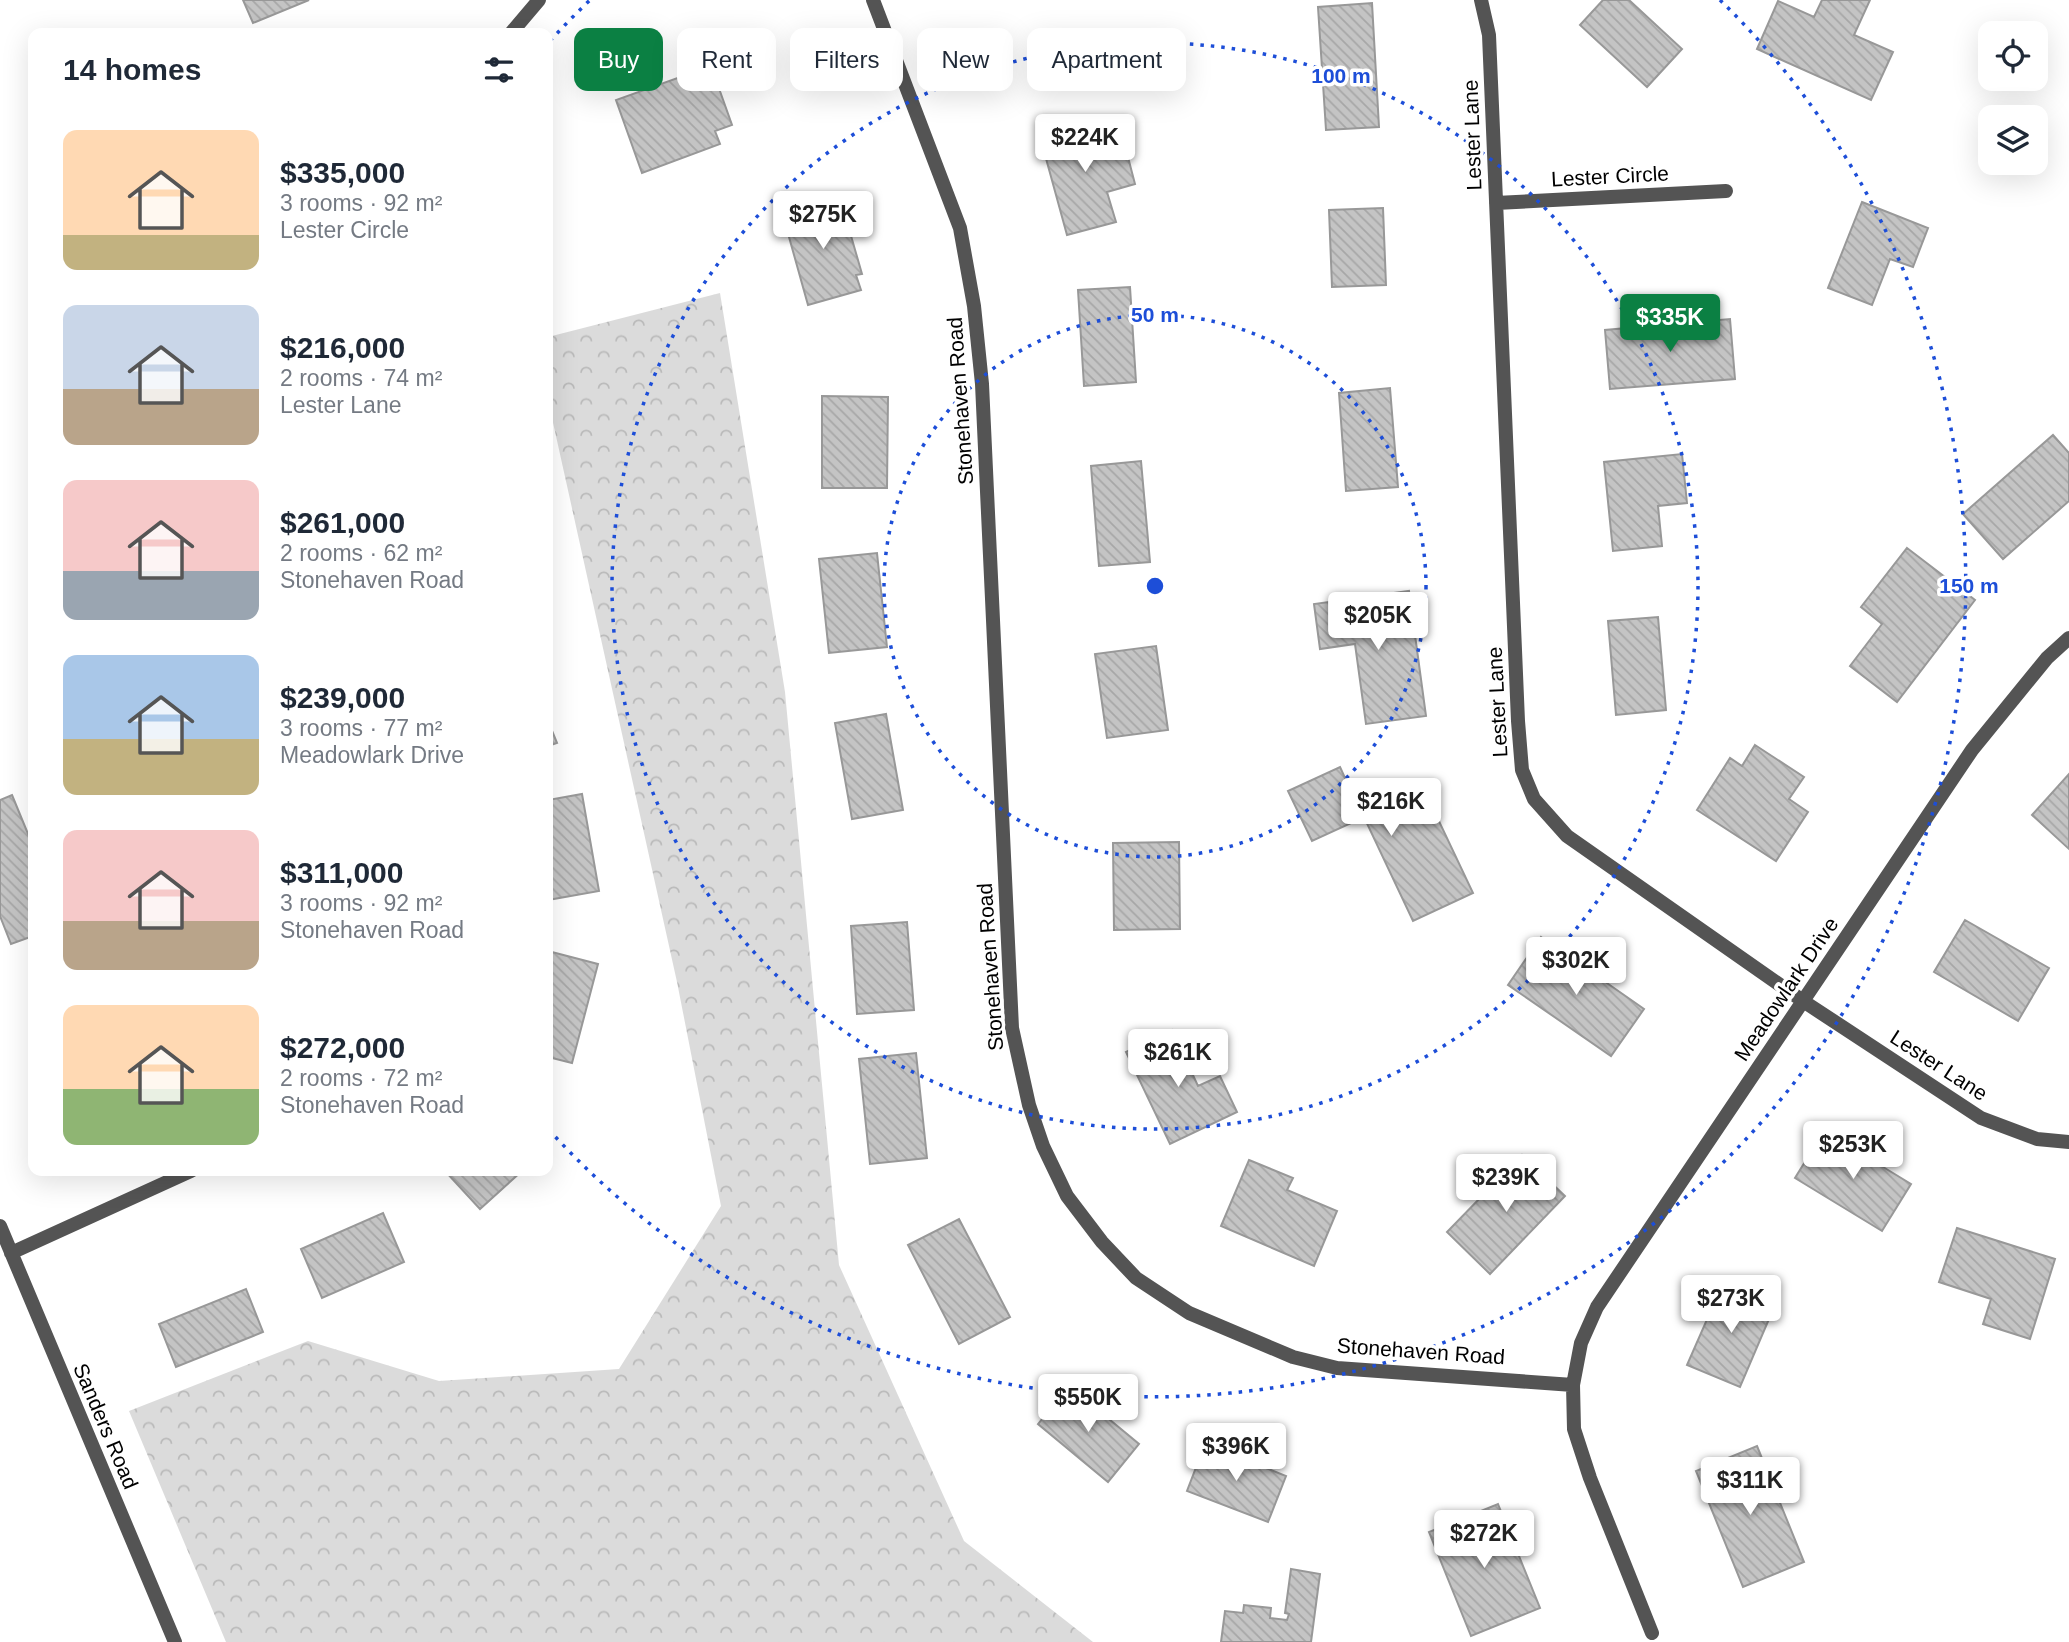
<!DOCTYPE html>
<html lang="en">
<head>
<meta charset="utf-8">
<style>
	:root { --surface:#fff; --page:#f2f2f3; --text:#1f2937; --muted:#747a83; --accent:#0b8043 }
	body { margin:0; font-family:Helvetica,sans-serif; background:var(--page); color:var(--text); height:100vh; display:flex; flex-direction:column; font-size:26px; white-space:nowrap }
	* { box-sizing:border-box; margin:0 }
	p { font-size:23px; color:var(--muted) }
	.icon { flex:none; width:38px; height:38px; fill:none; stroke:currentColor; stroke-width:2; stroke-linecap:round; stroke-linejoin:round }
	.map { position:relative; flex:1; overflow:hidden }
	.panel { position:absolute; left:28px; top:28px; width:525px; height:1148px; display:flex; flex-direction:column; background:var(--surface); border-radius:14px; box-shadow:0 7px 28px #0002 }
	.panel>* { flex:none }
	.banner { position:absolute; left:574px; top:28px; width:665px; height:63px; display:flex; gap:14px }
	.buttons { position:absolute; left:1978px; top:21px; display:grid; gap:14px }
	.buttons a { display:grid; place-items:center; width:70px; height:70px; border-radius:14px; background:var(--surface); box-shadow:0 7px 28px #0002; font-size:35px }
	.price { position:absolute; translate:-50% -60px; padding:0 16px; border-radius:7px; background:#fff; color:#222; font-size:23px; line-height:46px; filter:drop-shadow(0 2px 4px #0008) }
	.price::after { content:''; position:absolute; left:50%; top:42px; width:21px; height:16px; margin-left:-10px; background:inherit; clip-path:polygon(0 0,100% 0,50% 100%) }
	.price.selected { background:var(--accent); color:#fff }
	ul { padding:0; list-style:none }
	li { display:flex; align-items:center; gap:21px; height:175px; padding:0 35px }
	li span { display:grid; place-items:center; flex:none; width:196px; height:140px; border-radius:14px; color:#555 }
	li>.icon { margin-inline-start:auto }
	span .icon { width:84px; height:84px; fill:#fffc; stroke-width:1 }
	li b { font-size:30px }
	h2 { display:flex; justify-content:space-between; align-items:center; height:84px; padding:0 35px; font-size:30px }
	.pill { padding:0 24px; border-radius:14px; background:var(--surface); box-shadow:0 7px 28px #0002; font-size:24px; line-height:63px }
	.pill.selected { background:var(--accent); color:#fff }
	.map>svg:first-child { display:block }
</style>
</head>
<body>
<div class="map">
<svg width="2069" height="1642" viewBox="0 0 2069 1642">
	<defs>
		<pattern id="forest-crowns" width="20" height="18" patternUnits="userSpaceOnUse" patternTransform="scale(1.75)"><rect width="20" height="18" fill="#dbdbdb"/><path d="M2 6a3 3 0 1 1 6 0M12 15a3 3 0 1 1 6 0" fill="none" stroke="#bababa"/></pattern>
		<pattern id="building-back-hatch" width="6" height="6" patternUnits="userSpaceOnUse" patternTransform="scale(1.75)"><rect width="6" height="6" fill="#c4c4c4"/><path d="M-1 5l2 2M0 0l6 6M5-1l2 2" fill="none" stroke="#a7a7a7"/></pattern>
	</defs>
	<rect width="100%" height="100%" fill="#fff"/>
	<path fill="url(#forest-crowns)" d="M 720,293 L 785,692 L 839,1265 L 964,1541 L 1093,1642 L 226,1642 L 129,1411 L 308,1341 L 439,1381 L 619,1369 L 721,1206 L 677,982 L 548,400 L 548,337 Z"/>
	<path fill="url(#building-back-hatch)" stroke="#989898" stroke-width="2" d="M 243,0 L 309,0 L 253,23 Z
		M 1603,0 L 1629,0 L 1682,49 L 1647,87 L 1580,25 Z
		M 1822,0 L 1870,0 L 1854,35 L 1893,52 L 1871,100 L 1757,49 L 1778,1 L 1814,17 Z
		M 1372,3 L 1379,127 L 1326,130 L 1318,7 Z
		M 711,66 L 732,125 L 715,131 L 720,144 L 642,173 L 616,100 Z
		M 1095,118 L 1102,143 L 1123,138 L 1135,184 L 1107,192 L 1116,222 L 1067,235 L 1039,133 Z
		M 833,197 L 839,217 L 845,215 L 862,274 L 856,275 L 861,290 L 808,305 L 782,212 Z
		M 1862,202 L 1928,228 L 1913,267 L 1890,259 L 1872,305 L 1828,288 Z
		M 1383,208 L 1386,285 L 1332,287 L 1329,210 Z
		M 1130,287 L 1136,382 L 1084,386 L 1078,290 Z
		M 1730,319 L 1735,379 L 1610,389 L 1605,330 Z
		M 1390,388 L 1398,487 L 1346,491 L 1339,393 Z
		M 822,396 L 888,397 L 887,488 L 822,488 Z
		M 2053,435 L 2069,453 L 2069,501 L 2003,559 L 1963,514 Z
		M 1682,454 L 1687,503 L 1658,506 L 1662,546 L 1613,551 L 1604,462 Z
		M 1141,461 L 1150,562 L 1099,566 L 1091,466 Z
		M 1907,548 L 1975,600 L 1897,702 L 1850,666 L 1882,624 L 1861,607 Z
		M 877,553 L 887,647 L 829,653 L 819,559 Z
		M 1409,591 L 1426,716 L 1366,724 L 1355,644 L 1320,649 L 1314,604 Z
		M 1658,617 L 1666,710 L 1616,715 L 1608,621 Z
		M 1156,646 L 1168,730 L 1107,738 L 1095,654 Z
		M 886,714 L 903,810 L 852,819 L 835,723 Z
		M 548,721 L 557,743 L 548,746 Z
		M 1755,745 L 1804,777 L 1789,799 L 1808,812 L 1776,861 L 1697,810 L 1730,758 L 1742,766 Z
		M 1340,767 L 1359,809 L 1420,781 L 1473,893 L 1413,921 L 1364,817 L 1312,841 L 1288,791 Z
		M 2069,774 L 2069,849 L 2032,815 Z
		M 582,794 L 599,891 L 548,900 L 548,800 Z
		M 12,795 L 33,846 L 33,936 L 11,944 L 0,916 L 0,800 Z
		M 1179,842 L 1180,929 L 1114,930 L 1113,843 Z
		M 1965,920 L 2049,968 L 2018,1021 L 1934,972 Z
		M 907,922 L 914,1010 L 857,1014 L 851,926 Z
		M 1541,937 L 1644,1009 L 1611,1056 L 1508,985 Z
		M 548,951 L 598,964 L 572,1063 L 548,1057 Z
		M 1172,1030 L 1198,1086 L 1220,1076 L 1237,1112 L 1170,1144 L 1126,1052 Z
		M 916,1053 L 927,1158 L 870,1164 L 859,1059 Z
		M 1824,1131 L 1911,1184 L 1882,1231 L 1795,1178 Z
		M 1522,1155 L 1565,1196 L 1490,1274 L 1447,1232 Z
		M 1249,1160 L 1293,1178 L 1287,1190 L 1337,1211 L 1314,1266 L 1221,1226 Z
		M 445,1171 L 522,1171 L 480,1209 Z
		M 383,1213 L 404,1262 L 322,1298 L 301,1249 Z
		M 959,1219 L 1010,1317 L 959,1344 L 908,1245 Z
		M 1957,1228 L 2055,1259 L 2030,1339 L 1983,1324 L 1991,1299 L 1939,1282 Z
		M 1723,1283 L 1775,1305 L 1740,1387 L 1687,1365 Z
		M 246,1289 L 263,1332 L 176,1367 L 159,1324 Z
		M 1069,1386 L 1139,1444 L 1108,1482 L 1038,1424 Z
		M 1205,1444 L 1286,1476 L 1268,1522 L 1187,1491 Z
		M 1757,1446 L 1804,1562 L 1743,1587 L 1696,1471 Z
		M 1498,1504 L 1540,1608 L 1471,1636 L 1429,1532 Z
		M 1291,1569 L 1320,1574 L 1311,1642 L 1221,1642 L 1225,1611 L 1243,1613 L 1244,1605 L 1271,1608 L 1270,1618 L 1287,1620 L 1289,1614 L 1285,1613 Z"/>
	<g fill="none" stroke-linecap="round" stroke-linejoin="round">
		<path stroke="#545454" stroke-width="14" d="M 873,0 L 960,228 L 974,306 L 982,384 L 1012,1028 L 1029,1105 L 1043,1146 L 1067,1196 L 1102,1242 L 1136,1278 L 1189,1313 L 1293,1357 L 1337,1368 L 1573,1385
			M 1481,0 L 1489,35 L 1518,721 L 1522,770 L 1534,799 L 1567,836 L 1803,1001 L 1981,1118 L 2037,1139 L 2069,1142
			M 511,33 L 539,0
			M 1496,203 L 1726,191
			M 0,1226 L 175,1642
			M 11,1253 L 191,1171
			M 1652,1633 L 1590,1478 L 1574,1429 L 1573,1385 L 1581,1343 L 1597,1307 L 1972,750 L 2047,658 L 2069,638"/>
	</g>
	<g fill="none" stroke="#1d4ed8" stroke-width="3.5" stroke-dasharray="3.5 7">
		<circle cx="1155" cy="586" r="271"/>
		<circle cx="1155" cy="586" r="543"/>
		<path d="M550 41A814 814 0 0 1 590 0M1720 0A814 814 0 1 1 550 1131"/>
	</g>
	<g text-anchor="middle" dominant-baseline="central" stroke-width="7" stroke-linejoin="round" paint-order="stroke">
		<g font-size="21" fill="#000" stroke="#fff">
			<text transform="translate(1472 135) rotate(-92)">Lester Lane</text>
			<text transform="translate(1610 176) rotate(-3)">Lester Circle</text>
			<text transform="translate(960 401) rotate(-94)">Stonehaven Road</text>
			<text transform="translate(1497 702) rotate(-93)">Lester Lane</text>
			<text transform="translate(990 967) rotate(-94)">Stonehaven Road</text>
			<text transform="translate(1786 989) rotate(-56)">Meadowlark Drive</text>
			<text transform="translate(1939 1065) rotate(33)">Lester Lane</text>
			<text transform="translate(1421 1351) rotate(4)">Stonehaven Road</text>
			<text transform="translate(106 1426) rotate(67)">Sanders Road</text>
		</g>
	</g>
	<circle cx="1155" cy="586" r="10" fill="#1d4ed8" stroke="#fff" stroke-width="3.5"/>
	<g font-size="21" text-anchor="middle" font-weight="bold" fill="#1d4ed8" stroke="#fff" stroke-width="7" stroke-linejoin="round" paint-order="stroke">
		<text x="1341" y="83">100 m</text>
		<text x="1155" y="322">50 m</text>
		<text x="1969" y="593">150 m</text>
	</g>
</svg>
<div class="buttons">
<a><svg class="icon" aria-label="locate" viewBox="0 0 24 24"><circle cx="12" cy="12" r="6"/><path d="M12 2v4M12 18v4M2 12h4M18 12h4"/></svg></a>
<a><svg class="icon" aria-label="layers" viewBox="0 0 24 24"><path d="M12 4l9 5-9 5-9-5zM3 14l9 5 9-5"/></svg></a>
</div>
<b class="price" style="left:1085px;top:174px">$224K</b>
<b class="price" style="left:823px;top:251px">$275K</b>
<b class="price selected" style="left:1670px;top:354px">$335K</b>
<b class="price" style="left:1378px;top:652px">$205K</b>
<b class="price" style="left:1391px;top:838px">$216K</b>
<b class="price" style="left:1576px;top:997px">$302K</b>
<b class="price" style="left:1178px;top:1089px">$261K</b>
<b class="price" style="left:1853px;top:1181px">$253K</b>
<b class="price" style="left:1506px;top:1214px">$239K</b>
<b class="price" style="left:1731px;top:1335px">$273K</b>
<b class="price" style="left:1088px;top:1434px">$550K</b>
<b class="price" style="left:1236px;top:1483px">$396K</b>
<b class="price" style="left:1750px;top:1517px">$311K</b>
<b class="price" style="left:1484px;top:1570px">$272K</b>
<div class="banner">
<a class="pill selected">Buy</a>
<a class="pill">Rent</a>
<a class="pill">Filters</a>
<a class="pill">New</a>
<a class="pill">Apartment</a>
</div>
<section class="panel">
<h2>14 homes<svg class="icon" aria-label="filters" viewBox="0 0 24 24"><path d="M4 7h16M4 17h16"/><circle cx="9" cy="7" r="2"/><circle cx="15" cy="17" r="2"/></svg></h2>
<ul>
<li><span style="background:linear-gradient(#ffd9b3 75%,#c2b280 0)"><svg class="icon" aria-label="home" viewBox="0 0 24 24"><path d="M3 11l9-7 9 7M6 9v11h12V9"/></svg></span><div><b>$335,000</b><p>3 rooms · 92 m²</p><p>Lester Circle</p></div></li>
<li><span style="background:linear-gradient(#c9d6e8 60%,#b9a48a 0)"><svg class="icon" aria-label="home" viewBox="0 0 24 24"><path d="M3 11l9-7 9 7M6 9v11h12V9"/></svg></span><div><b>$216,000</b><p>2 rooms · 74 m²</p><p>Lester Lane</p></div></li>
<li><span style="background:linear-gradient(#f6c9c9 65%,#9aa5b1 0)"><svg class="icon" aria-label="home" viewBox="0 0 24 24"><path d="M3 11l9-7 9 7M6 9v11h12V9"/></svg></span><div><b>$261,000</b><p>2 rooms · 62 m²</p><p>Stonehaven Road</p></div></li>
<li><span style="background:linear-gradient(#a9c7e8 60%,#c2b280 0)"><svg class="icon" aria-label="home" viewBox="0 0 24 24"><path d="M3 11l9-7 9 7M6 9v11h12V9"/></svg></span><div><b>$239,000</b><p>3 rooms · 77 m²</p><p>Meadowlark Drive</p></div></li>
<li><span style="background:linear-gradient(#f6c9c9 65%,#b9a48a 0)"><svg class="icon" aria-label="home" viewBox="0 0 24 24"><path d="M3 11l9-7 9 7M6 9v11h12V9"/></svg></span><div><b>$311,000</b><p>3 rooms · 92 m²</p><p>Stonehaven Road</p></div></li>
<li><span style="background:linear-gradient(#ffd9b3 60%,#8fb573 0)"><svg class="icon" aria-label="home" viewBox="0 0 24 24"><path d="M3 11l9-7 9 7M6 9v11h12V9"/></svg></span><div><b>$272,000</b><p>2 rooms · 72 m²</p><p>Stonehaven Road</p></div></li>
</ul>
</section>
</div>
</body>
</html>
